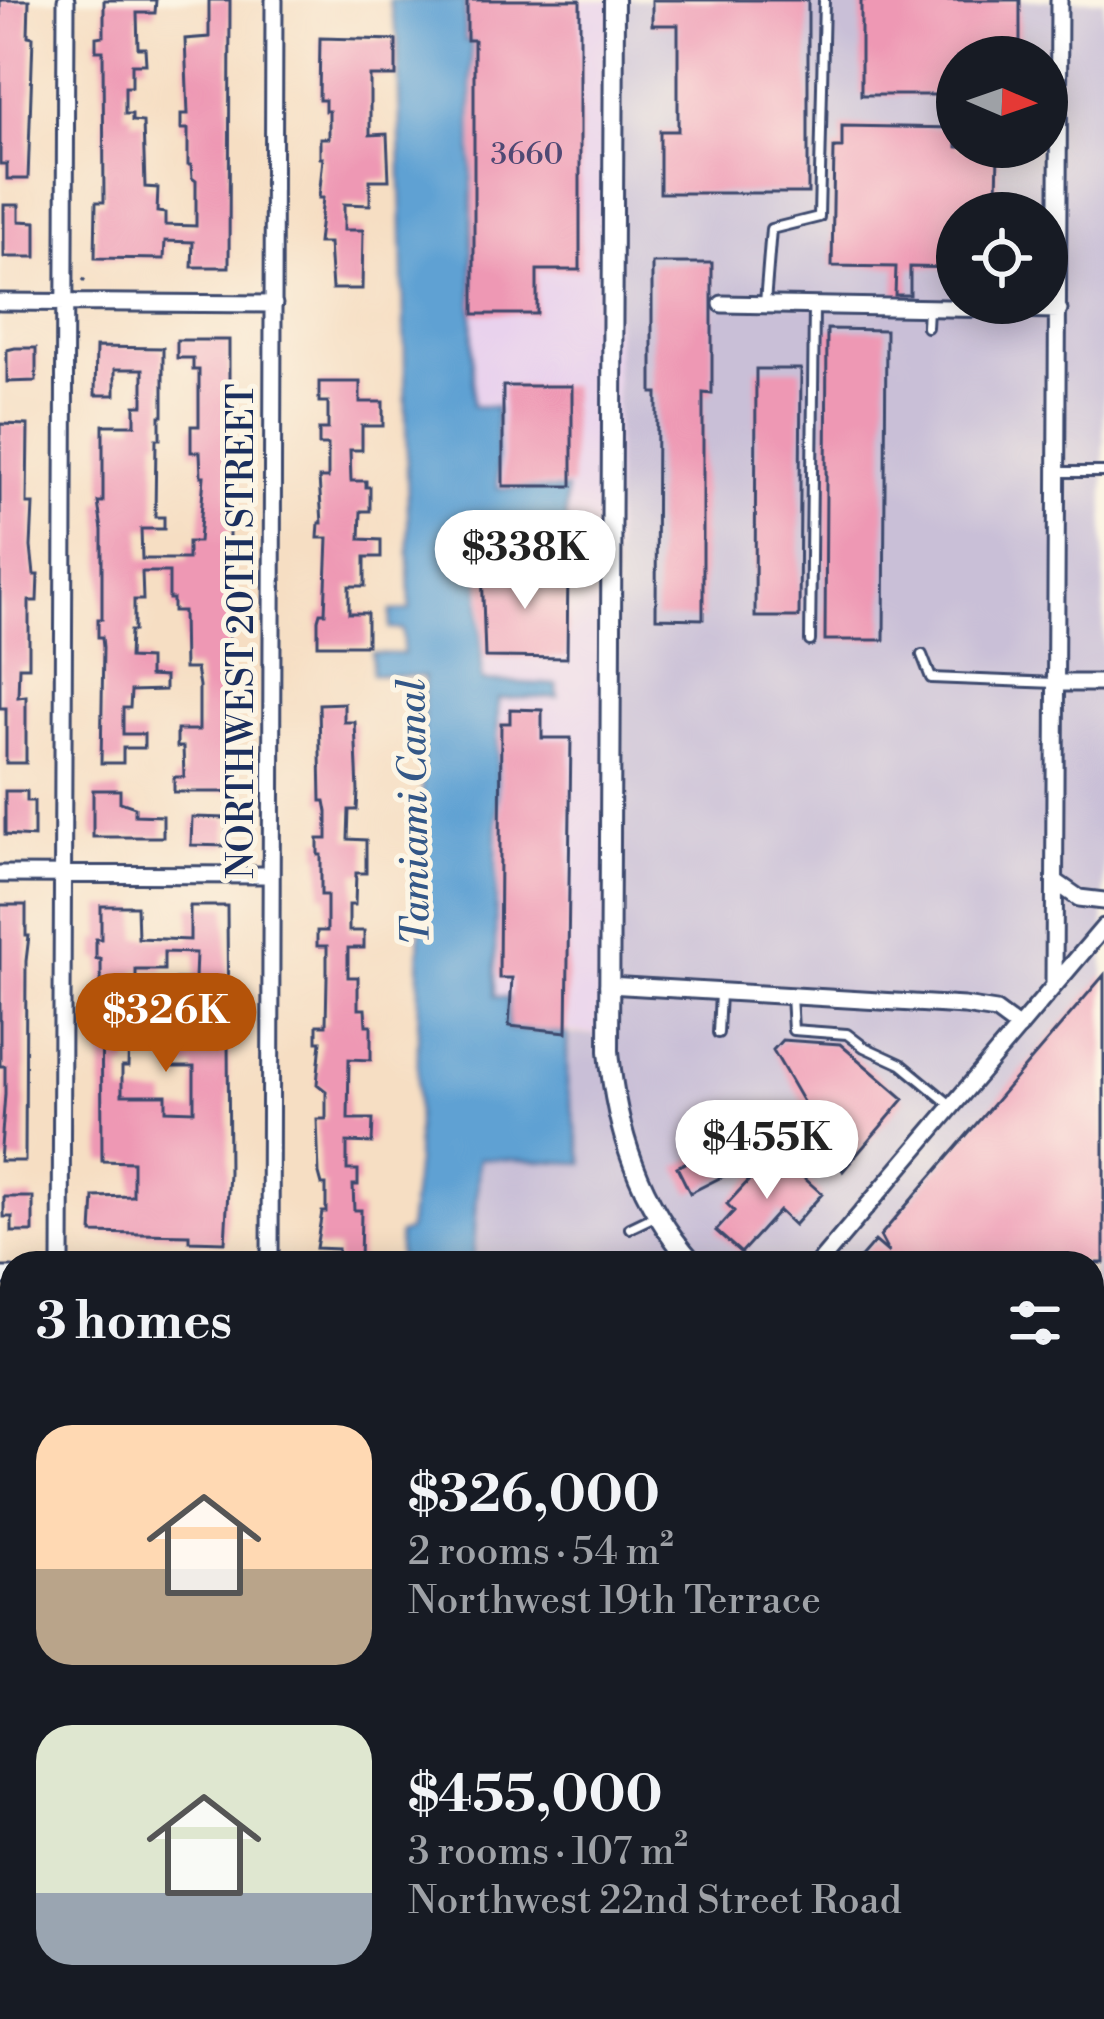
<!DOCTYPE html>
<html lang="en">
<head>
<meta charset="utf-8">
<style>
	:root { --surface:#171b24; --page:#242831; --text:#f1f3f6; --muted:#9ea1a6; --accent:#b45309 }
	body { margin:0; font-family:"Libre Bodoni",serif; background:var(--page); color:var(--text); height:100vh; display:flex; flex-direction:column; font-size:45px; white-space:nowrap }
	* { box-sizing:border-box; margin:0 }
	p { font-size:39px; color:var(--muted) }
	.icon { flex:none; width:66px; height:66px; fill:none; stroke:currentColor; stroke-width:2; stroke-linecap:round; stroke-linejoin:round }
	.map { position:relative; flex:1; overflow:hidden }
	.panel { position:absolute; left:0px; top:1251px; width:1104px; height:768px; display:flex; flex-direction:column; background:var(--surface); border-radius:36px 36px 0 0; box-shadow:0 6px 30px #0003 }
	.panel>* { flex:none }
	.needle { width:78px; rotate:92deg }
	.fabs { position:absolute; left:936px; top:36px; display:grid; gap:24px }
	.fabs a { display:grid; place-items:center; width:132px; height:132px; border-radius:50%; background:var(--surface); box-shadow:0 6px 30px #0003; font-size:60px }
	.price { position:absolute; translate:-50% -102px; padding:0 27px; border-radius:42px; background:#fff; color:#222; font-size:39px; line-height:78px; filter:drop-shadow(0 3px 6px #0008) }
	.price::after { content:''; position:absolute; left:50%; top:72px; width:36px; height:27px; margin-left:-18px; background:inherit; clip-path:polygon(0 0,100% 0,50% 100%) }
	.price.active { background:var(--accent); color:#fff }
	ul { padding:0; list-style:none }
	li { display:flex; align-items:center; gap:36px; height:300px; padding:0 36px }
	li span { display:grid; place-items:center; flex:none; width:336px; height:240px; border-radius:36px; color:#555 }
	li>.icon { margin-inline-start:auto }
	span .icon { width:144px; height:144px; fill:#fffc; stroke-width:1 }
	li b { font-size:51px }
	h2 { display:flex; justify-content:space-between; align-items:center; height:144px; padding:0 36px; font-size:51px }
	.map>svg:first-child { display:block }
</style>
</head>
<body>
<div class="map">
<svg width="1104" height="2019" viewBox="0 0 1104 2019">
	<rect width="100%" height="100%" fill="#fcf5e5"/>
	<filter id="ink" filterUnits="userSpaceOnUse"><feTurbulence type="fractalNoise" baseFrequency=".00833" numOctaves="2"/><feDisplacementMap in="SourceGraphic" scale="24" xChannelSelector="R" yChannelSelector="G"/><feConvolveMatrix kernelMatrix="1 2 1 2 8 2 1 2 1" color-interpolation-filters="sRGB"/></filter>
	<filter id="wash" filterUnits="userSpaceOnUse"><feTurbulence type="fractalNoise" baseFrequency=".004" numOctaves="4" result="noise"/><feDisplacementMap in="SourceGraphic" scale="48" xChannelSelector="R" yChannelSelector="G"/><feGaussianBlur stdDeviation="2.7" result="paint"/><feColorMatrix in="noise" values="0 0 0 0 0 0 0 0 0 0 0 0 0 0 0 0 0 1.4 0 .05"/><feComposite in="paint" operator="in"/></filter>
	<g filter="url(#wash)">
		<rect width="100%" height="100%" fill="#f6dec3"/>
		<path fill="#e9d2ed" d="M 465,0 L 617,0 L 616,1035 L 507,1029 L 495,997 L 498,699 L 557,697 L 557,686 L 482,682 L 479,564 L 566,491 L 497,489 L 495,407 L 473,407 L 471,42 L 465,41 Z"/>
		<path fill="#c9bfd7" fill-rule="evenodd" d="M 617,0 L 1104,0 L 1104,2019 L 507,2019 L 503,2007 L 1092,2007 L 1092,1263 L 473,1263 L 479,1158 L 582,1163 L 567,1085 L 567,1034 L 615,1035 ZM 957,57 L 1047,57 L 1047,147 L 957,147 ZM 957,213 L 1047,213 L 1047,303 L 957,303 Z"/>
		<path fill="#5fa1d3" stroke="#3d6898" stroke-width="3" d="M 389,0 L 465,0 L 465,41 L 471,41 L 473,406 L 496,407 L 498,488 L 566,490 L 565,565 L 479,564 L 482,681 L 557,685 L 558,697 L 498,699 L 495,996 L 508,998 L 508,1029 L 567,1034 L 567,1085 L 583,1163 L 479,1158 L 473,1263 L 399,1263 L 399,1234 L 408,1231 L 416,1160 L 424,677 L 372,674 L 372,653 L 403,654 L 403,630 L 390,629 L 391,611 L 410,610 L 398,39 Z"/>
		<g id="blocks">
			<path fill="#ee98b4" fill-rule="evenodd" d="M 0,0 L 29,0 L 28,36 L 33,37 L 28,179 L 7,179 L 7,164 L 0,164 Z
				M 104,0 L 156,0 L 155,13 L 137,13 L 138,48 L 145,48 L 146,64 L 132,64 L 132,87 L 125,87 L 125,114 L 132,114 L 132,121 L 143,122 L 145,187 L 158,188 L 157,212 L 165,213 L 165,225 L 196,226 L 196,181 L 192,178 L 191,165 L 188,165 L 188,129 L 181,129 L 181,114 L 188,114 L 185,39 L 209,37 L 209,0 L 230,0 L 229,267 L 192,267 L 193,242 L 165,241 L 164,259 L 95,258 L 96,202 L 104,202 L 103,51 L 96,51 L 96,37 L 104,36 Z
				M 467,0 L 580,0 L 580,270 L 537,270 L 537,314 L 474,314 L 474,40 L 467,40 Z
				M 652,0 L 808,0 L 808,193 L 660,193 L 660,131 L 678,131 L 678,25 L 652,25 Z
				M 861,0 L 1020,0 L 1020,57 L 957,57 L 957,95 L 861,95 Z
				M 320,38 L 396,40 L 396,76 L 370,76 L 370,135 L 387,134 L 389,180 L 370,180 L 370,205 L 344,204 L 344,230 L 363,230 L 362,289 L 332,289 L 329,243 L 318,243 L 323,198 L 319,198 L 323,158 L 320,158 L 320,138 L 329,138 L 329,111 L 325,111 L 325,100 L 319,100 Z
				M 842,126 L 957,128 L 957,147 L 998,151 L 997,196 L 1007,197 L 1006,213 L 957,213 L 957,268 L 910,267 L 910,295 L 895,295 L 896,267 L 832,266 L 834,148 L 842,148 Z
				M 4,205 L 19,205 L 19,221 L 36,222 L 36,257 L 4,257 Z
				M 652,263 L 712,263 L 712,394 L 703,393 L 703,619 L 656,618 L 657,393 L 652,393 Z
				M 827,329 L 886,330 L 884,640 L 825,640 Z
				M 177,340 L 229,340 L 229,792 L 174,792 L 174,777 L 184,777 L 183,747 L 177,747 L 177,730 L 199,730 L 199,686 L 196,669 L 184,669 L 183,611 L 173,611 L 173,599 L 169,599 L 169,572 L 142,572 L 143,600 L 134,600 L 134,631 L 130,631 L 129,658 L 149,659 L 149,676 L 165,677 L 165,690 L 131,691 L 130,708 L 123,708 L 123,734 L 144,734 L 144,748 L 123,748 L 123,763 L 101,763 L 103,647 L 102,637 L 98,637 L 98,619 L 102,619 L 102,530 L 98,502 L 103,502 L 103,425 L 135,425 L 135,405 L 143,405 L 143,369 L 115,369 L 115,395 L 95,395 L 96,347 L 163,348 L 163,416 L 160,416 L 160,439 L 156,439 L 155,517 L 164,517 L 164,529 L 141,529 L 142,559 L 188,559 L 188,542 L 199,542 L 204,476 L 201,476 L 200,452 L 191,452 L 191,426 L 199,426 L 199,370 L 193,370 L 193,358 L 177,358 Z
				M 15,348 L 36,348 L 36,381 L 7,382 L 7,350 Z
				M 756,369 L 801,369 L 799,617 L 755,617 Z
				M 319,382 L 360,382 L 360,402 L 383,402 L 383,426 L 362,426 L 362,450 L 350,450 L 351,481 L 366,481 L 366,487 L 370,487 L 370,511 L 361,511 L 360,539 L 381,540 L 381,557 L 365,557 L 365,586 L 349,586 L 349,613 L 367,613 L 367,645 L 318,645 L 318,620 L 320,613 L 325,613 L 328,538 L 318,538 L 319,523 L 322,523 L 319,478 L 328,478 L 328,445 L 319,445 L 319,429 L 328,429 L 328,402 L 319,402 Z
				M 503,386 L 572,386 L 572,486 L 503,486 Z
				M 0,424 L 28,425 L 27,504 L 33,504 L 31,547 L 34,575 L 38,575 L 37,601 L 29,601 L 29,667 L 19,667 L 18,697 L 26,696 L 26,763 L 6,763 L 6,708 L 0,708 Z
				M 482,567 L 568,568 L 567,658 L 485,657 Z
				M 344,703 L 344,722 L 355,722 L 358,792 L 357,810 L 349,810 L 348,839 L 366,840 L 366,873 L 356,873 L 355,905 L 349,905 L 349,931 L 364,931 L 364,948 L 348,948 L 348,977 L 358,977 L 358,1009 L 365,1009 L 366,1025 L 371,1025 L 371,1060 L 349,1059 L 348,1119 L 373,1119 L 372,1143 L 347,1142 L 347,1170 L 358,1170 L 358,1185 L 353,1185 L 354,1210 L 361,1210 L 360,1263 L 337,1263 L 338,1249 L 316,1248 L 322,1212 L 326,1212 L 326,1185 L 322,1185 L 319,1174 L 317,1119 L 326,1119 L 326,1091 L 317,1084 L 321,1041 L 317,1041 L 317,1025 L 326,1025 L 327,977 L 327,946 L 317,946 L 317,931 L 327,931 L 327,895 L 321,895 L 321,855 L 318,855 L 318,839 L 327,839 L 327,812 L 325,801 L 321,801 L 319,704 Z
				M 510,709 L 542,710 L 542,738 L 571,738 L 567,1032 L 509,1026 L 512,978 L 499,978 L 501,723 L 510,723 Z
				M 93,790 L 120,790 L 120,802 L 135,807 L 135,815 L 163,816 L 163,837 L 93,837 Z
				M 5,791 L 27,791 L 27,801 L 34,801 L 34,837 L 5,835 Z
				M 192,817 L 227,818 L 227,846 L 191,845 Z
				M 0,905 L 26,905 L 26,936 L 29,936 L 26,961 L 25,1161 L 0,1161 L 5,1094 L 5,1066 L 0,1066 Z
				M 101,906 L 137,906 L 138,938 L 190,940 L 190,906 L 227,906 L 229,1173 L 225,1242 L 189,1241 L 189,1235 L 92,1233 L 94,1197 L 133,1196 L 133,1162 L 102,1161 L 101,959 L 96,959 L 96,939 L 101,939 ZM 164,952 L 196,953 L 195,979 L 176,979 L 176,1008 L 182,1008 L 181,1053 L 171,1053 L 171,1067 L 194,1067 L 194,1111 L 166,1110 L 166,1095 L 122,1095 L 122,1067 L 128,1067 L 130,1000 L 136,1000 L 136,970 L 164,970 Z
				M 1104,975 L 1104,1263 L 856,1263 L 875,1241 L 889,1253 L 880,1236 Z
				M 782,1040 L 840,1044 L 904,1099 L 843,1171 L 773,1050 Z
				M 726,1142 L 739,1168 L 690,1193 L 677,1167 Z
				M 775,1152 L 822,1194 L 794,1225 L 779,1211 L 741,1253 L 716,1231 L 734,1211 L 727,1204 Z
				M 4,1197 L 33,1197 L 33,1232 L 12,1232 L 12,1217 L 4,1217 Z"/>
		</g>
	</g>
	<g filter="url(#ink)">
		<use href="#blocks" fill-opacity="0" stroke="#3c496d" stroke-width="3"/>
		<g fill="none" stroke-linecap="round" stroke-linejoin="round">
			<g stroke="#3c496d" stroke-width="14">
				<path id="service" d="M 765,303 L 771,229 L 819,217 L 824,0
					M 927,327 L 928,309
					M 1059,472 L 1104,472
					M 810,641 L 814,307
					M 922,655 L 931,678 L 1056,683
					M 791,996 L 793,1030 L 847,1034 L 864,1047 L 901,1064 L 952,1106
					M 718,1033 L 720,993
					M 630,1228 L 655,1216
					M 580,2007 L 583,2019"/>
			</g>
			<g stroke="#3c496d" stroke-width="21">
				<path id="minor" d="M 0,302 L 274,304
					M 722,304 L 1059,310
					M 1058,683 L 1104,683
					M 0,874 L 271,875
					M 1056,882 L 1079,898 L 1104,901
					M 608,985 L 964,1006 L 996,1011 L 1019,1028
					M 1054,986 L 1059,0
					M 61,1263 L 66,0
					M 270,1263 L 274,0
					M 819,1263 L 1104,927
					M 0,1276 L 12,1276
					M 0,1804 L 12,1804
					M 696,2007 L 710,2019
					M 58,2019 L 58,2007
					M 267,2019 L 267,2007"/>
			</g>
			<g stroke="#3c496d" stroke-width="24">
				<path id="tertiary" d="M 614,0 L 609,1051 C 616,1131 639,1202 693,1263
					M 1092,1614 L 1104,1625
					M 1092,1906 L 1104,1893
					M 991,2019 L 1002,2007"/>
			</g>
			<path stroke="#3c496d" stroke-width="3" stroke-dasharray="3 9" stroke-linecap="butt" d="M 83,281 L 90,272"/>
			<use href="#service" stroke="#fff" stroke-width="8"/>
			<use href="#minor" stroke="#fff" stroke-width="15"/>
			<use href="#tertiary" stroke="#fff" stroke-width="18"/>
		</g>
	</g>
	<g text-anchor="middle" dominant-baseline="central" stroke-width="10" stroke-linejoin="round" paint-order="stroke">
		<g font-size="30" fill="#504974">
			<text x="527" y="155">3660</text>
		</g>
		<g font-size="36" fill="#1b2f5e" stroke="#fcf5e5">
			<text transform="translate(242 631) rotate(-90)">NORTHWEST 20TH STREET</text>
		</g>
		<g font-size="39" font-style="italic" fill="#335787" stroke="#fcf5e5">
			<text transform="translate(415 812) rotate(-91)">Tamiami Canal</text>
		</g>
	</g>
</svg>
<div class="fabs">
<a><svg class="needle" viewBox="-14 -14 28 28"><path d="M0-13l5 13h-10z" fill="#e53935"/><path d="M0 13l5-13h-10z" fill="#9ea1a6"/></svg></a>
<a><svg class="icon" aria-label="locate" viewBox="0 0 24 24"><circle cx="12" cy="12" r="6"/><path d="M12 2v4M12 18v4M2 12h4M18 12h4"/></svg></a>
</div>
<b class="price" style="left:525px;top:612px">$338K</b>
<b class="price active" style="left:166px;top:1075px">$326K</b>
<b class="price" style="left:767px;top:1202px">$455K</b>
<section class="panel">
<h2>3 homes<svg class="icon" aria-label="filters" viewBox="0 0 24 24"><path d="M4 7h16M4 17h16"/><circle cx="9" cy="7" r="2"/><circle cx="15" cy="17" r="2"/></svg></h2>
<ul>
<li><span style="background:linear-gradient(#ffd9b3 60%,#b9a48a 0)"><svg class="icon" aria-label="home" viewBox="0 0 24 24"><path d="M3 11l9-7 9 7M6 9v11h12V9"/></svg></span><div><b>$326,000</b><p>2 rooms · 54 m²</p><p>Northwest 19th Terrace</p></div></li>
<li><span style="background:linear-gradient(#dfe7d0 70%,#9aa5b1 0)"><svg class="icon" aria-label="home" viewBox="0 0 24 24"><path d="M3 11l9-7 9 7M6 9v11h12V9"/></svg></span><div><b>$455,000</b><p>3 rooms · 107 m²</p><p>Northwest 22nd Street Road</p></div></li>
</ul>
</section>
</div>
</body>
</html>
